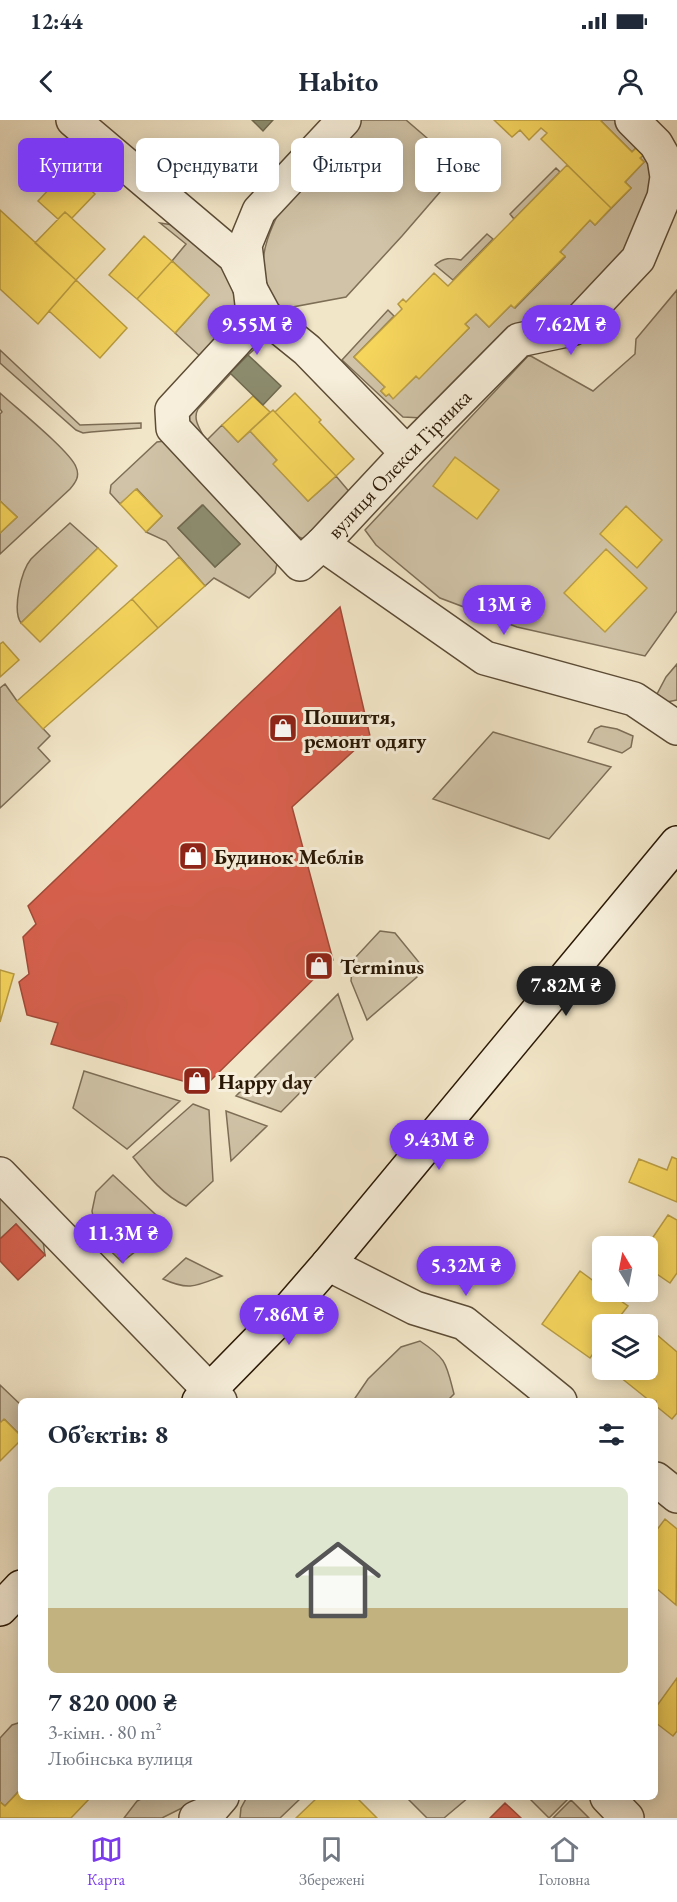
<!DOCTYPE html>
<html lang="uk">
<head>
<meta charset="utf-8">
<style>
	:root { --surface:#fff; --page:#f2f2f3; --text:#1f2937; --muted:#747a83; --line:#e0e1e3; --accent:#7c3aed }
	body { margin:0; font-family:"EB Garamond",serif; background:var(--page); color:var(--text); height:100vh; display:flex; flex-direction:column; font-size:22px; white-space:nowrap }
	* { box-sizing:border-box; margin:0 }
	p { font-size:20px; color:var(--muted) }
	.icon { flex:none; width:33px; height:33px; fill:none; stroke:currentColor; stroke-width:2; stroke-linecap:round; stroke-linejoin:round }
	.map { position:relative; flex:1; overflow:hidden }
	.details { position:absolute; left:18px; top:1278px; width:640px; height:402px; display:flex; flex-direction:column; background:var(--surface); border-radius:9px; box-shadow:0 3px 15px #0003 }
	.details>* { flex:none }
	.banner { position:absolute; left:18px; top:18px; width:642px; height:54px; display:flex; gap:12px }
	.needle { width:39px; rotate:350deg }
	.controls { position:absolute; left:592px; top:1116px; display:grid; gap:12px }
	.controls a { display:grid; place-items:center; width:66px; height:66px; border-radius:9px; background:var(--surface); box-shadow:0 3px 15px #0003; font-size:30px }
	.price { position:absolute; translate:-50% -51px; padding:0 14px; border-radius:21px; background:var(--accent); color:#fff; font-size:20px; line-height:39px; filter:drop-shadow(0 2px 3px #0008) }
	.price::after { content:''; position:absolute; left:50%; top:36px; width:18px; height:14px; margin-left:-9px; background:inherit; clip-path:polygon(0 0,100% 0,50% 100%) }
	.price.current { background:#222; color:#fff }
	ul { padding:0; list-style:none }
	li { display:grid; align-content:center; gap:12px; height:318px; padding:0 30px }
	li+li { border-top:2px solid var(--line) }
	li span { display:grid; place-items:center; height:186px; border-radius:9px; color:#555 }
	li>.icon { margin-inline-start:auto }
	span .icon { width:108px; height:108px; fill:#fffc; stroke-width:1 }
	li b { font-size:26px }
	h2 { display:flex; justify-content:space-between; align-items:center; height:72px; padding:0 30px; font-size:26px }
	.chip { padding:0 21px; border-radius:9px; background:var(--surface); box-shadow:0 3px 15px #0003; font-size:21px; line-height:54px }
	.chip.current { background:var(--accent); color:#fff }
	.status { display:flex; justify-content:space-between; align-items:center; height:42px; padding:0 30px; background:var(--surface); direction:ltr }
	.status svg { height:16px; fill:currentColor }
	header { display:flex; justify-content:space-between; align-items:center; height:78px; padding:0 30px; background:var(--surface); font-size:27px; font-weight:700 }
	.tab-bar { display:flex; justify-content:space-around; align-items:center; height:84px; border-top:2px solid var(--line); background:var(--surface); font-size:16px; color:var(--muted) }
	.tab-bar a { display:grid; justify-items:center; gap:3px }
	.tab-bar .current { color:var(--accent) }
	.map>svg:first-child { display:block }
</style>
</head>
<body>
<div class="status"><b>12:44</b><svg viewBox="0 0 49 12"><path d="M0 12V9h3v3zM5 12V6h3v6zM10 12V3h3v9zM15 12V0h3v12zM26 1h20v11H26zM47 4h2v5h-2z"/></svg></div>
<header><svg class="icon" aria-label="back" viewBox="0 0 24 24"><path d="M15 5l-7 7 7 7"/></svg>Habito<svg class="icon" aria-label="person" viewBox="0 0 24 24"><circle cx="12" cy="8" r="4"/><path d="M4 21q1-7 8-7t8 7"/></svg></header>
<div class="map">
<svg width="677" height="1698" viewBox="0 0 677 1698">
	<rect width="100%" height="100%" fill="#f2e6c8"/>
	<filter id="stains"><feTurbulence type="fractalNoise" baseFrequency=".00333" numOctaves="4"/><feColorMatrix values="0 0 0 0 .2 0 0 0 0 .09 0 0 0 0 .02 0 0 0 .5 -.17"/></filter>
	<radialGradient id="worn" r=".72"><stop offset=".6" stop-color="#630" stop-opacity="0"/><stop offset="1" stop-color="#630" stop-opacity=".3"/></radialGradient>
	<path fill="#d0c3a7" stroke="#7d6e56" stroke-width="1.5" fill-rule="evenodd" d="M 361,0 L 406,0 L 427,18 L 440,32 L 443,39 L 445,62 L 440,72 L 402,116 L 346,177 L 271,191 C 269,178 264,165 263,153 C 261,130 271,108 281,88 Z
		M 600,0 L 620,0 L 651,29 L 654,77 L 624,133 L 571,187 L 423,298 L 403,297 L 342,240 L 388,190 L 394,196 L 354,237 L 385,267 L 381,271 L 386,276 L 389,274 L 393,278 L 416,256 L 419,258 L 469,208 L 465,204 L 476,194 L 489,207 L 511,185 L 515,188 L 565,137 L 560,132 L 590,100 L 595,105 L 631,68 L 625,62 L 644,42 L 640,38 L 646,32 L 639,25 L 632,32 Z
		M 556,48 L 560,52 L 514,99 L 510,94 Z
		M 160,103 L 173,105 L 235,154 L 246,189 L 204,240 L 175,213 L 209,175 L 172,141 L 186,124 Z
		M 487,114 L 493,119 L 453,160 L 435,145 C 444,137 451,138 461,140 Z
		M 677,170 L 677,491 L 645,536 L 517,507 L 440,478 L 376,425 L 365,410 L 529,235 L 593,271 L 635,234 L 636,219 Z
		M 265,212 L 270,215 L 248,235 L 198,289 C 192,300 201,310 206,321 L 222,305 L 238,322 L 250,311 L 277,340 L 274,344 L 308,381 L 336,356 L 352,375 L 306,420 L 299,417 L 187,303 L 186,292 Z
		M 0,230 L 80,305 L 141,303 L 141,308 L 91,312 L 83,313 L 76,310 L 0,243 Z
		M 0,273 C 15,287 70,331 76,347 C 80,356 76,362 70,369 L 0,434 L 0,413 L 17,397 L 0,381 L 0,294 L 2,292 L 0,289 Z
		M 165,321 L 278,439 L 275,453 L 249,478 L 214,458 L 205,466 L 166,421 L 146,412 L 162,396 L 137,369 L 120,384 L 110,373 L 111,365 L 157,322 ZM 202,385 L 240,424 L 215,447 L 178,408 Z
		M 70,403 L 98,428 L 21,503 C 12,490 21,451 31,439 C 43,427 57,415 70,403 Z
		M 677,544 L 677,580 L 667,582 L 657,574 L 666,557 Z
		M 5,564 L 17,581 L 50,616 L 38,628 L 50,641 L 0,688 L 0,568 Z
		M 601,606 L 617,609 L 633,616 L 631,627 L 622,633 L 588,622 L 595,609 Z
		M 493,612 L 611,647 L 549,719 L 433,679 Z
		M 380,811 L 395,813 L 422,846 L 417,857 L 367,900 L 351,861 L 353,840 Z
		M 338,874 L 353,919 L 281,992 L 236,976 Z
		M 84,951 L 180,981 L 127,1029 L 73,988 Z
		M 193,984 L 209,990 L 213,1061 L 186,1086 C 164,1076 148,1056 133,1037 Z
		M 226,991 L 267,1006 L 231,1041 Z
		M 113,1055 L 168,1106 L 122,1142 L 97,1118 L 92,1091 L 96,1072 Z
		M 0,1075 L 43,1121 L 45,1135 L 16,1104 L 0,1119 Z
		M 186,1138 L 222,1156 C 196,1166 189,1171 163,1159 Z
		M 420,1221 C 447,1239 446,1243 454,1274 L 447,1281 L 353,1281 L 368,1259 L 401,1227 Z
		M 0,1265 L 21,1285 L 21,1316 L 5,1300 L 0,1303 Z
		M 21,1602 L 21,1669 L 5,1686 L 0,1682 L 0,1618 L 12,1605 Z
		M 145,1677 L 195,1677 L 198,1680 L 162,1698 L 124,1698 L 137,1681 Z
		M 247,1677 L 302,1677 L 280,1698 L 240,1698 L 241,1688 Z
		M 406,1677 L 469,1677 L 444,1698 L 427,1698 Z
		M 528,1677 L 568,1677 L 569,1678 L 549,1698 Z
		M 571,1680 L 589,1698 L 553,1698 Z"/>
	<path fill="#f6d55c" stroke="#b99c42" stroke-width="1.5" d="M 494,0 L 600,0 L 632,32 L 639,25 L 647,32 L 640,38 L 644,42 L 625,62 L 631,68 L 611,88 L 541,19 L 547,13 L 541,8 L 529,20 L 520,10 L 512,17 Z
		M 567,45 L 611,88 L 595,105 L 590,100 L 560,132 L 565,136 L 514,188 L 511,185 L 489,207 L 476,194 L 465,204 L 469,208 L 419,259 L 416,256 L 393,279 L 389,274 L 386,276 L 381,271 L 385,267 L 354,237 L 402,189 L 398,184 L 403,179 L 406,182 L 434,153 L 448,166 Z
		M 68,49 L 95,74 L 72,98 L 65,92 L 58,99 L 38,81 Z
		M 0,90 L 76,160 L 38,204 L 0,169 Z
		M 65,92 L 105,129 L 76,160 L 35,123 Z
		M 144,116 L 172,141 L 137,179 L 109,155 Z
		M 172,141 L 209,175 L 175,213 L 137,179 Z
		M 76,160 L 127,208 L 100,238 L 49,191 Z
		M 295,273 L 321,300 L 319,302 L 354,339 L 336,356 L 275,292 Z
		M 253,276 L 270,292 L 238,322 L 222,305 Z
		M 273,290 L 336,356 L 308,381 L 273,344 L 277,340 L 250,311 Z
		M 455,337 L 499,370 L 477,399 L 433,366 Z
		M 136,369 L 162,396 L 146,412 L 120,384 Z
		M 0,381 L 17,397 L 0,413 Z
		M 626,386 L 662,420 L 637,448 L 600,414 Z
		M 98,428 L 117,446 L 40,522 L 21,503 Z
		M 606,429 L 647,468 L 605,512 L 564,473 Z
		M 179,437 L 205,466 L 158,508 L 132,479 Z
		M 132,479 L 158,508 L 43,609 L 17,581 Z
		M 3,522 L 19,540 L 0,557 L 0,524 Z
		M 0,850 L 14,854 L 0,902 Z
		M 672,1037 L 677,1039 L 677,1082 L 629,1062 L 639,1039 L 667,1050 Z
		M 668,1095 L 677,1100 L 677,1153 L 670,1163 L 648,1148 L 647,1126 Z
		M 580,1151 L 603,1168 L 603,1172 L 608,1172 L 628,1186 L 614,1204 L 603,1204 L 603,1220 L 590,1238 L 542,1204 Z
		M 656,1214 L 677,1232 L 677,1293 L 672,1299 L 656,1286 L 656,1281 L 650,1281 L 620,1257 L 626,1250 L 648,1250 L 648,1223 Z
		M 4,1299 L 21,1316 L 21,1320 L 0,1341 L 0,1303 Z
		M 665,1399 L 677,1409 L 676,1485 L 656,1468 L 656,1411 Z
		M 677,1558 L 677,1611 L 673,1616 L 656,1603 L 656,1587 Z
		M 21,1669 L 21,1677 L 91,1677 L 71,1698 L 0,1698 L 0,1682 L 5,1686 Z
		M 318,1677 L 356,1677 L 377,1698 L 296,1698 Z"/>
	<path fill="#d6604d" stroke="#a24a38" stroke-width="1.5" d="M 340,487 L 370,616 L 292,687 L 333,840 L 204,967 L 51,924 L 58,903 L 27,895 L 19,862 L 29,854 L 23,817 L 36,804 L 28,786 Z
		M 16,1104 L 45,1135 L 18,1160 L 0,1141 L 0,1119 Z
		M 505,1683 L 521,1698 L 490,1698 Z"/>
	<path fill="#8c8c6e" stroke="#6f694f" stroke-width="1.5" d="M 252,0 L 273,0 L 263,11 Z
		M 248,235 L 281,266 L 263,285 L 230,253 Z
		M 203,385 L 240,424 L 215,447 L 178,408 Z"/>
	<g fill="none" stroke-linecap="round" stroke-linejoin="round">
		<g stroke="#5c4c36" stroke-width="36">
			<g id="minor">
				<path d="M 73,0 L 235,137 L 252,172 L 265,196 L 307,230 L 407,333"/>
				<path id="s1" d="M 344,0 L 259,91 L 245,125 L 254,201 L 172,290 L 173,308 L 300,444 L 322,424 L 407,333 L 519,220 L 572,209 L 638,139 L 664,77 L 667,57 L 664,38 L 656,24 L 632,0"/>
				<path d="M 322,424 L 485,538 L 634,579 L 677,608"/>
				<path d="M 328,1144 L 415,1188 L 464,1203 L 560,1281"/>
				<path d="M 656,1359 L 677,1376"/>
				<path d="M 196,1698 L 208,1693 L 222,1677"/>
			</g>
		</g>
		<g stroke="#5c4c36" stroke-width="36">
			<path id="tertiary" d="M 0,1054 L 220,1281
				M 607,1677 L 627,1698"/>
		</g>
		<g stroke="#2a1806" stroke-width="36">
			<path id="secondary" d="M 199,1281 L 289,1189 L 328,1144 L 677,723
				M 0,1489 L 21,1467"/>
		</g>
		<use href="#minor" stroke="#f7efdb" stroke-width="33"/>
		<use href="#tertiary" stroke="#f7efdb" stroke-width="33"/>
		<use href="#secondary" stroke="#f7efdb" stroke-width="33"/>
	</g>
	<defs>
		<g id="shop-square" transform="scale(1.5)"><rect x="-9" y="-9" width="18" height="18" rx="4" fill="#8f2418" stroke="#f7efdb"/><path d="M-5-2.5h2.3a2.7 3.5 0 0 1 5.4 0H5L5.5 6h-11ZM-1.5-2.5h3a1.5 2.3 0 0 0-3 0Z" fill="#fff"/></g>
	</defs>
	<g fill-rule="evenodd">
		<use href="#shop-square" x="283" y="608"/>
		<use href="#shop-square" x="193" y="736"/>
		<use href="#shop-square" x="319" y="846"/>
		<use href="#shop-square" x="197" y="961"/>
	</g>
	<g text-anchor="middle" dominant-baseline="central" stroke-width="6" stroke-linejoin="round" paint-order="stroke">
		<g font-size="21" fill="#2a1806" stroke="#f7efdb">
			<text stroke="none"><textPath href="#s1" startOffset="704">вулиця Олекси Гірника</textPath></text>
		</g>
		<g font-size="21" font-weight="bold" fill="#2a1806" stroke="#f7efdb" text-anchor="start">
			<text x="304" y="596">Пошиття,<tspan x="304" dy="24">ремонт одягу</tspan></text>
			<text x="214" y="736">Будинок Меблів</text>
			<text x="340" y="846">Terminus</text>
			<text x="218" y="961">Happy day</text>
		</g>
	</g>
	<rect width="100%" height="100%" filter="url(#stains)"/>
	<rect width="100%" height="100%" fill="url(#worn)"/>
</svg>
<div class="controls">
<a><svg class="needle" viewBox="-14 -14 28 28"><path d="M0-13l5 13h-10z" fill="#e53935"/><path d="M0 13l5-13h-10z" fill="#747a83"/></svg></a>
<a><svg class="icon" aria-label="layers" viewBox="0 0 24 24"><path d="M12 4l9 5-9 5-9-5zM3 14l9 5 9-5"/></svg></a>
</div>
<b class="price" style="left:257px;top:236px">9.55M ₴</b>
<b class="price" style="left:571px;top:236px">7.62M ₴</b>
<b class="price" style="left:504px;top:516px">13M ₴</b>
<b class="price current" style="left:566px;top:897px">7.82M ₴</b>
<b class="price" style="left:439px;top:1051px">9.43M ₴</b>
<b class="price" style="left:123px;top:1145px">11.3M ₴</b>
<b class="price" style="left:466px;top:1177px">5.32M ₴</b>
<b class="price" style="left:289px;top:1226px">7.86M ₴</b>
<div class="banner">
<a class="chip current">Купити</a>
<a class="chip">Орендувати</a>
<a class="chip">Фільтри</a>
<a class="chip">Нове</a>
</div>
<section class="details">
<h2>Об’єктів: 8<svg class="icon" aria-label="filters" viewBox="0 0 24 24"><path d="M4 7h16M4 17h16"/><circle cx="9" cy="7" r="2"/><circle cx="15" cy="17" r="2"/></svg></h2>
<ul>
<li><span style="background:linear-gradient(#dfe7d0 65%,#c2b280 0)"><svg class="icon" aria-label="home" viewBox="0 0 24 24"><path d="M3 11l9-7 9 7M6 9v11h12V9"/></svg></span><div><b>7 820 000 ₴</b><p>3-кімн. · 80 m²</p><p>Любінська вулиця</p></div></li>
</ul>
</section>
</div>
<nav class="tab-bar">
<a class="current"><svg class="icon" aria-label="map" viewBox="0 0 24 24"><path d="M3 6l6-2 6 2 6-2v14l-6 2-6-2-6 2zM9 4v14M15 6v14"/></svg>Карта</a>
<a><svg class="icon" aria-label="saved" viewBox="0 0 24 24"><path d="M7 4h10v16l-5-4-5 4z"/></svg>Збережені</a>
<a><svg class="icon" aria-label="home" viewBox="0 0 24 24"><path d="M3 11l9-7 9 7M6 9v11h12V9"/></svg>Головна</a>
</nav>
</body>
</html>
